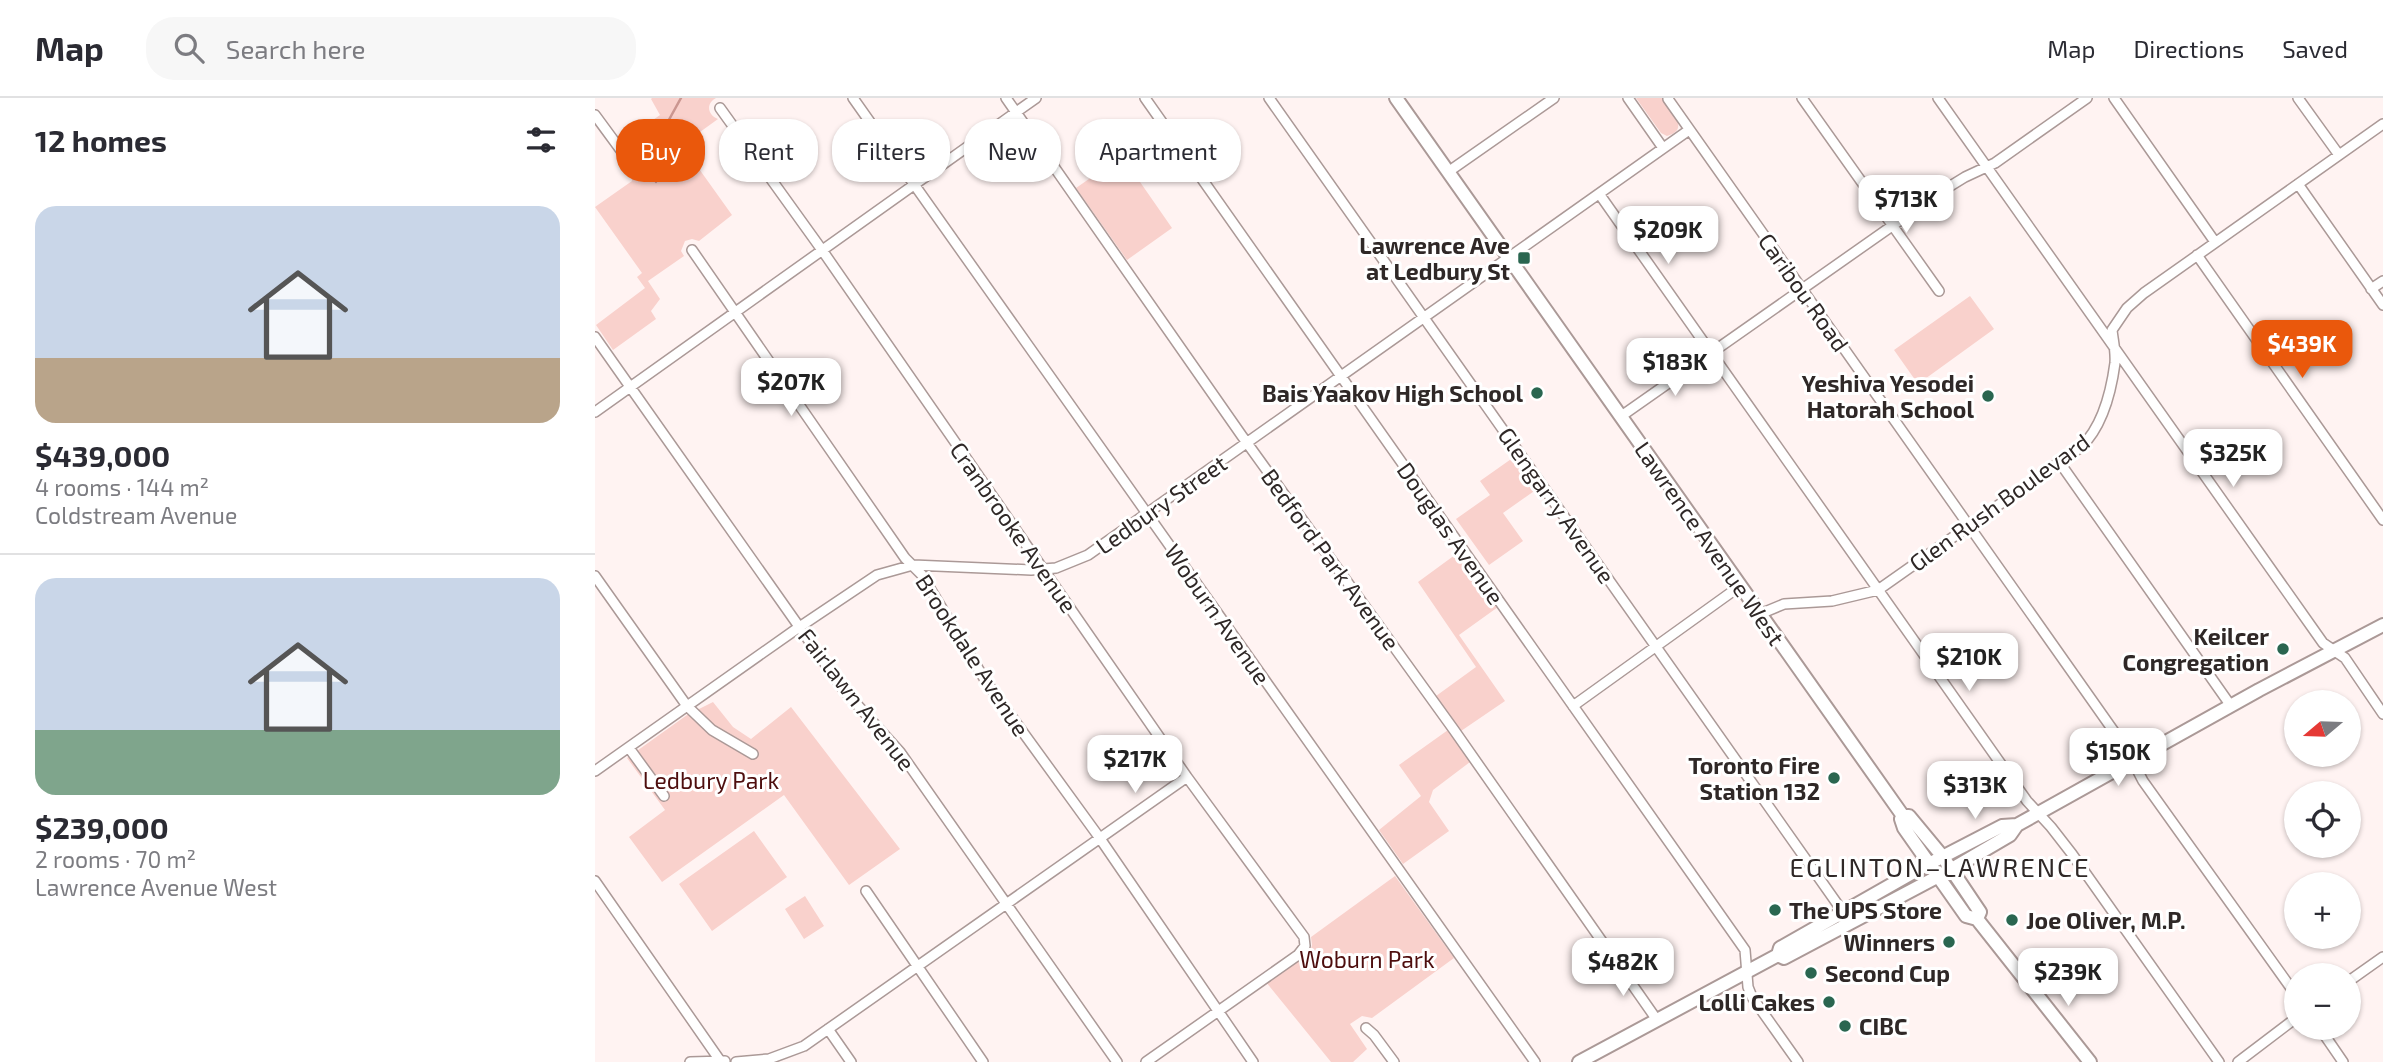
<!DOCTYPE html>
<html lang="en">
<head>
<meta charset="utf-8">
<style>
	:root { --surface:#fff; --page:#f7f7f7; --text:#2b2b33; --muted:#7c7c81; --line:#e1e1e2; --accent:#ea580c }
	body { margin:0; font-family:"Exo 2",sans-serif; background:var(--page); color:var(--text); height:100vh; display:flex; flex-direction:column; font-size:26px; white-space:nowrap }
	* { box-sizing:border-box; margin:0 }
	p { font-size:23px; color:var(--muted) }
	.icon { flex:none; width:38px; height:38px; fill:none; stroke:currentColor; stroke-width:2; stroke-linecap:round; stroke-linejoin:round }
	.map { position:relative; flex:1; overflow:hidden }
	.panel { display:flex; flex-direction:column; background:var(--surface); width:595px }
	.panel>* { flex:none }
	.top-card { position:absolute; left:21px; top:21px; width:665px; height:63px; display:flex; gap:14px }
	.needle { width:46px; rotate:251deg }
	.controls { position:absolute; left:1689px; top:592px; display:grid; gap:14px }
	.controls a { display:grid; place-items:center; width:77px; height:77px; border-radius:50%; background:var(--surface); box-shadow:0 2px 5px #0004; font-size:35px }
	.price { position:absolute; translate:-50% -60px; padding:0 16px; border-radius:14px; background:#fff; color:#222; font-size:23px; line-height:46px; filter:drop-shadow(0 2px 4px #0008) }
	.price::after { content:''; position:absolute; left:50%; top:42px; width:21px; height:16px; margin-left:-10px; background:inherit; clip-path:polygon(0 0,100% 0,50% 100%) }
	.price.current { background:var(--accent); color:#fff }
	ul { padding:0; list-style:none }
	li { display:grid; align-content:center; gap:14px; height:371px; padding:0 35px }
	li+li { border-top:2px solid var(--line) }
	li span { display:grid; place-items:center; height:217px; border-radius:21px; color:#555 }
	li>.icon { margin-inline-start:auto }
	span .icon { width:126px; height:126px; fill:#fffc; stroke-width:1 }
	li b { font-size:30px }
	h2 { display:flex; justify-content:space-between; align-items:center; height:84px; padding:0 35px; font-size:30px }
	.tag { padding:0 24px; border-radius:28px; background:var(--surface); box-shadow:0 2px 5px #0004; font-size:24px; line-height:63px }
	.tag.current { background:var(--accent); color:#fff }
	header { display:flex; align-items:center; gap:42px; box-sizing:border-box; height:98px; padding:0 35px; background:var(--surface); border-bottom:2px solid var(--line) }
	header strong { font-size:33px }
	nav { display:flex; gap:38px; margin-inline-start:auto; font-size:24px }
	.search { width:490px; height:63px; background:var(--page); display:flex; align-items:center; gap:18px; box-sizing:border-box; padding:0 24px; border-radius:28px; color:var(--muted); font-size:26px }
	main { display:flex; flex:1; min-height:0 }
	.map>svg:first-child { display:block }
</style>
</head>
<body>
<header>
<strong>Map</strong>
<div class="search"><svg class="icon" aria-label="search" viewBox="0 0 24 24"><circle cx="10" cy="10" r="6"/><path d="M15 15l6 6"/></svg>Search here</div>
<nav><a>Map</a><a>Directions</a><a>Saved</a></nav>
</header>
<main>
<section class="panel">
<h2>12 homes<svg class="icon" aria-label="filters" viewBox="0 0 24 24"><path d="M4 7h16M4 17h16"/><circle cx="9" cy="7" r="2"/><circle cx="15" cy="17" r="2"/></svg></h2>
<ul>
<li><span style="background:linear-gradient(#c9d6e8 70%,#b9a48a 0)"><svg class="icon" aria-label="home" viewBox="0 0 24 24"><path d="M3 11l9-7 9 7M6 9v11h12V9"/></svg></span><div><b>$439,000</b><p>4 rooms · 144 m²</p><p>Coldstream Avenue</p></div></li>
<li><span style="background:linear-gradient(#c9d6e8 70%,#7fa58c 0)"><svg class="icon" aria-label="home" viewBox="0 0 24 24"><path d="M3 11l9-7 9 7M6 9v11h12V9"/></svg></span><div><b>$239,000</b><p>2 rooms · 70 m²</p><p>Lawrence Avenue West</p></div></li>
</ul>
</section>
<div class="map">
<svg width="1788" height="964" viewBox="0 0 1788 964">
	<rect width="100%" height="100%" fill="#fff3f2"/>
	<path fill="#f9d1cc" d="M 57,0 L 121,0 C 111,5 112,17 123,21 L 87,47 L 137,117 L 104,143 L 97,141 L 90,143 L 86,153 L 89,158 L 53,183 L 65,201 L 56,213 L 61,221 L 18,252 L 1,227 L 50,190 L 42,179 L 47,175 L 0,109 L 37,83 L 36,77 L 40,76 L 47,69 L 44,60 L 27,44 L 65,17 L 56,1 Z
		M 1041,0 L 1070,0 L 1069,2 C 1077,14 1095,32 1072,38 L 1066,35 Z
		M 527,58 L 577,130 L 532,162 L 481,90 Z
		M 1375,198 L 1399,231 L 1323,286 L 1299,252 Z
		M 919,359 L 942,391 L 908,415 L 928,443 L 894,467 L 861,421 L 895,397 L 885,383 Z
		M 864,454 L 903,509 L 864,537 L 910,603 L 866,633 L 841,598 L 881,569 L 823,484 Z
		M 118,604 L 138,629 L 156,641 L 196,609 L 305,751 L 254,787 L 189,697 L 67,784 L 34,739 L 70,712 L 32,660 L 92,617 Z
		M 853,632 L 875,664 L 838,692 L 834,704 L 854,733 L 808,766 L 784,732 L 826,698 L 804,667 Z
		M 159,733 L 192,779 L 117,833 L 84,786 Z
		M 800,778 L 859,860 L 777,920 L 767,918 L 755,926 L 772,951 L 758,964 L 736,964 L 671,884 L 715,855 L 717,847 L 716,839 Z
		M 210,798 L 229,828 L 209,841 L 190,811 Z"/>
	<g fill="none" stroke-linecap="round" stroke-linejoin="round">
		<path stroke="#cb9690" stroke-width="2.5" d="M 61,84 L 65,38 L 86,0"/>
		<g stroke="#ab9997" stroke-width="12">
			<path id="minor" d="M 258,0 L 940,964
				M 411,0 L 647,338 L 859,632 L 1062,922
				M 550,0 L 1150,852 L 1153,889 L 1157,899 L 1203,964
				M 674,0 L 1248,814
				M 1033,0 L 1068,50
				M 1207,0 L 1344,193
				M 1343,0 L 1716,528 L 1728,545 L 1750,560 L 1788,616
				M 1519,0 L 1620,144
				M 1703,0 L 1744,57
				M 1073,1 L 1532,652 L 1548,683 L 1701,897
				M 125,10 L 227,152 L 592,679 L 709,839 L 710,848 L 703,857 L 551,964
				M 0,17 L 36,66
				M 853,74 L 959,0
				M 1703,86 L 1788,207
				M 1005,97 L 1432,703 L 1456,729 L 1477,756 L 1624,964
				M 97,152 L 310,460 L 327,477 L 390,582 L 504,739 L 658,964
				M 1602,157 L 1788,422
				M 1776,191 L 1788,183
				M 0,239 L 248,591 L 305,654 L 522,964
				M 0,314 L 441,0
				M 1025,319 L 1344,95 L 1370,79 L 1400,65 L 1492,0
				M 1465,365 L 1636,608
				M 0,478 L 92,608 L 117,632 L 158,656
				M 1165,516 L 1189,506 L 1237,503 L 1283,492 L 1486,349 C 1508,328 1516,295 1520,265 C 1521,254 1518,242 1517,232 L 1532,210 L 1549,195 L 1788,26
				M 978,608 L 1145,488
				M 34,650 L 69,698
				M 0,673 L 200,532 L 282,477 L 318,467 L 436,472 L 461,470 L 493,457 L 1094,32
				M 0,783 L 126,964
				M 271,793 L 388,964
				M 1754,883 L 1788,859
				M 1724,929 L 1748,964
				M 771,930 L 779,937 L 799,964
				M 233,931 L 256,964
				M 95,964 L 130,963
				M 141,964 L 174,961 L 209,948 L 592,679
				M 1643,964 L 1701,920"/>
		</g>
		<g stroke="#ab9997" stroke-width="16">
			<path id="secondary" d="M 801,0 L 1308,718 L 1314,718 L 1348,759 L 1385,814 L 1382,821
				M 1308,718 L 1306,721 L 1309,730 L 1371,818 L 1382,821 L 1495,964
				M 1183,857 L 1189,860 L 1357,771 L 1415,737 L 1422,727
				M 984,964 L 1183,857 L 1185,850 L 1324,771 L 1407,728 L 1422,727 L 1664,592 L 1788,527"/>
		</g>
		<use href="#minor" stroke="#fff" stroke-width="9"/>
		<use href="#secondary" stroke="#fff" stroke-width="12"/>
	</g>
	<g fill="#2a6650" stroke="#fff" stroke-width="2.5">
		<rect x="922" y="153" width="14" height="14" rx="3.5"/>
		<circle cx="942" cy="295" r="7"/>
		<circle cx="1393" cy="298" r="7"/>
		<circle cx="1688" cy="551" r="7"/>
		<circle cx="1239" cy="680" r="7"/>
		<circle cx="1180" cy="812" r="7"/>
		<circle cx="1417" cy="822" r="7"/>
		<circle cx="1354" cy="844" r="7"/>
		<circle cx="1216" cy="875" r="7"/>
		<circle cx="1234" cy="904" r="7"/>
		<circle cx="1250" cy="928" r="7"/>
	</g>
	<g text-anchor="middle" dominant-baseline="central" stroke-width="6" stroke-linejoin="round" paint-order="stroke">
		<g font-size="23" font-weight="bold" fill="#2f2827" stroke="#fff" text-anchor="end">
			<text x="915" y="147">Lawrence Ave<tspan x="915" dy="26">at Ledbury St</tspan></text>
			<text x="1379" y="285">Yeshiva Yesodei<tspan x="1379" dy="26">Hatorah School</tspan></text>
			<text x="928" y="295">Bais Yaakov High School</text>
			<text x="1674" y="538">Keilcer<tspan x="1674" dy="26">Congregation</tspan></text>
			<text x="1225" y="667">Toronto Fire<tspan x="1225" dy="26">Station 132</tspan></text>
			<text x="1194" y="812" text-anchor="start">The UPS Store</text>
			<text x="1431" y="822" text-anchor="start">Joe Oliver, M.P.</text>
			<text x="1340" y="844">Winners</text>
			<text x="1230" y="875" text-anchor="start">Second Cup</text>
			<text x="1220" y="904">Lolli Cakes</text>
			<text x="1264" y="928" text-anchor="start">CIBC</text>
		</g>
		<g font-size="23" fill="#2f2827" stroke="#fff">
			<text transform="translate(1209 194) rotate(55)">Caribou Road</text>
			<text transform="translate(1404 404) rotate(-36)">Glen Rush Boulevard</text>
			<text transform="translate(566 406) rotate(-35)">Ledbury Street</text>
			<text transform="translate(962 407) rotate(55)">Glengarry Avenue</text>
			<text transform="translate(419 429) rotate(55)">Cranbrooke Avenue</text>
			<text transform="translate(856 435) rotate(55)">Douglas Avenue</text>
			<text transform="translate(1115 445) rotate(55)">Lawrence Avenue West</text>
			<text transform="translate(736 461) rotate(54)">Bedford Park Avenue</text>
			<text transform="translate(623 516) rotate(55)">Woburn Avenue</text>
			<text transform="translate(378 557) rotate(57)">Brookdale Avenue</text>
			<text transform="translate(262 601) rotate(52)">Fairlawn Avenue</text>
		</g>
		<g font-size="23" fill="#4e0e0e" stroke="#fff">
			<text x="116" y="682">Ledbury Park</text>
			<text x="772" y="861">Woburn Park</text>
		</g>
		<g font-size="26" letter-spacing="2" fill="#2f2827" stroke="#fff">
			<text x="1345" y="768">EGLINTON–LAWRENCE</text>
		</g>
	</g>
</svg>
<div class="controls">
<a><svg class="needle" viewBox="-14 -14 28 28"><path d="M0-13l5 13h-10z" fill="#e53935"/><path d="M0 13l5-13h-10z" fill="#7c7c81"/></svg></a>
<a><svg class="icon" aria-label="locate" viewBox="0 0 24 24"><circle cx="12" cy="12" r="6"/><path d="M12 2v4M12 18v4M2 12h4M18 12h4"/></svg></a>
<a>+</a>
<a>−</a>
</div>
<b class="price" style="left:1311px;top:137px">$713K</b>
<b class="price" style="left:1073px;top:168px">$209K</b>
<b class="price current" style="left:1707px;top:282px">$439K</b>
<b class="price" style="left:1080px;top:300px">$183K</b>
<b class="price" style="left:196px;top:320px">$207K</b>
<b class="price" style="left:1638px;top:391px">$325K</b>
<b class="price" style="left:1374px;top:595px">$210K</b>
<b class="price" style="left:1523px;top:690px">$150K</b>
<b class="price" style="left:540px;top:697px">$217K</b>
<b class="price" style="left:1380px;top:723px">$313K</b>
<b class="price" style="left:1028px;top:900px">$482K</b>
<b class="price" style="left:1473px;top:910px">$239K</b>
<div class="top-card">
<a class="tag current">Buy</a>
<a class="tag">Rent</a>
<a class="tag">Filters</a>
<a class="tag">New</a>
<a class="tag">Apartment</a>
</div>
</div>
</main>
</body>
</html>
